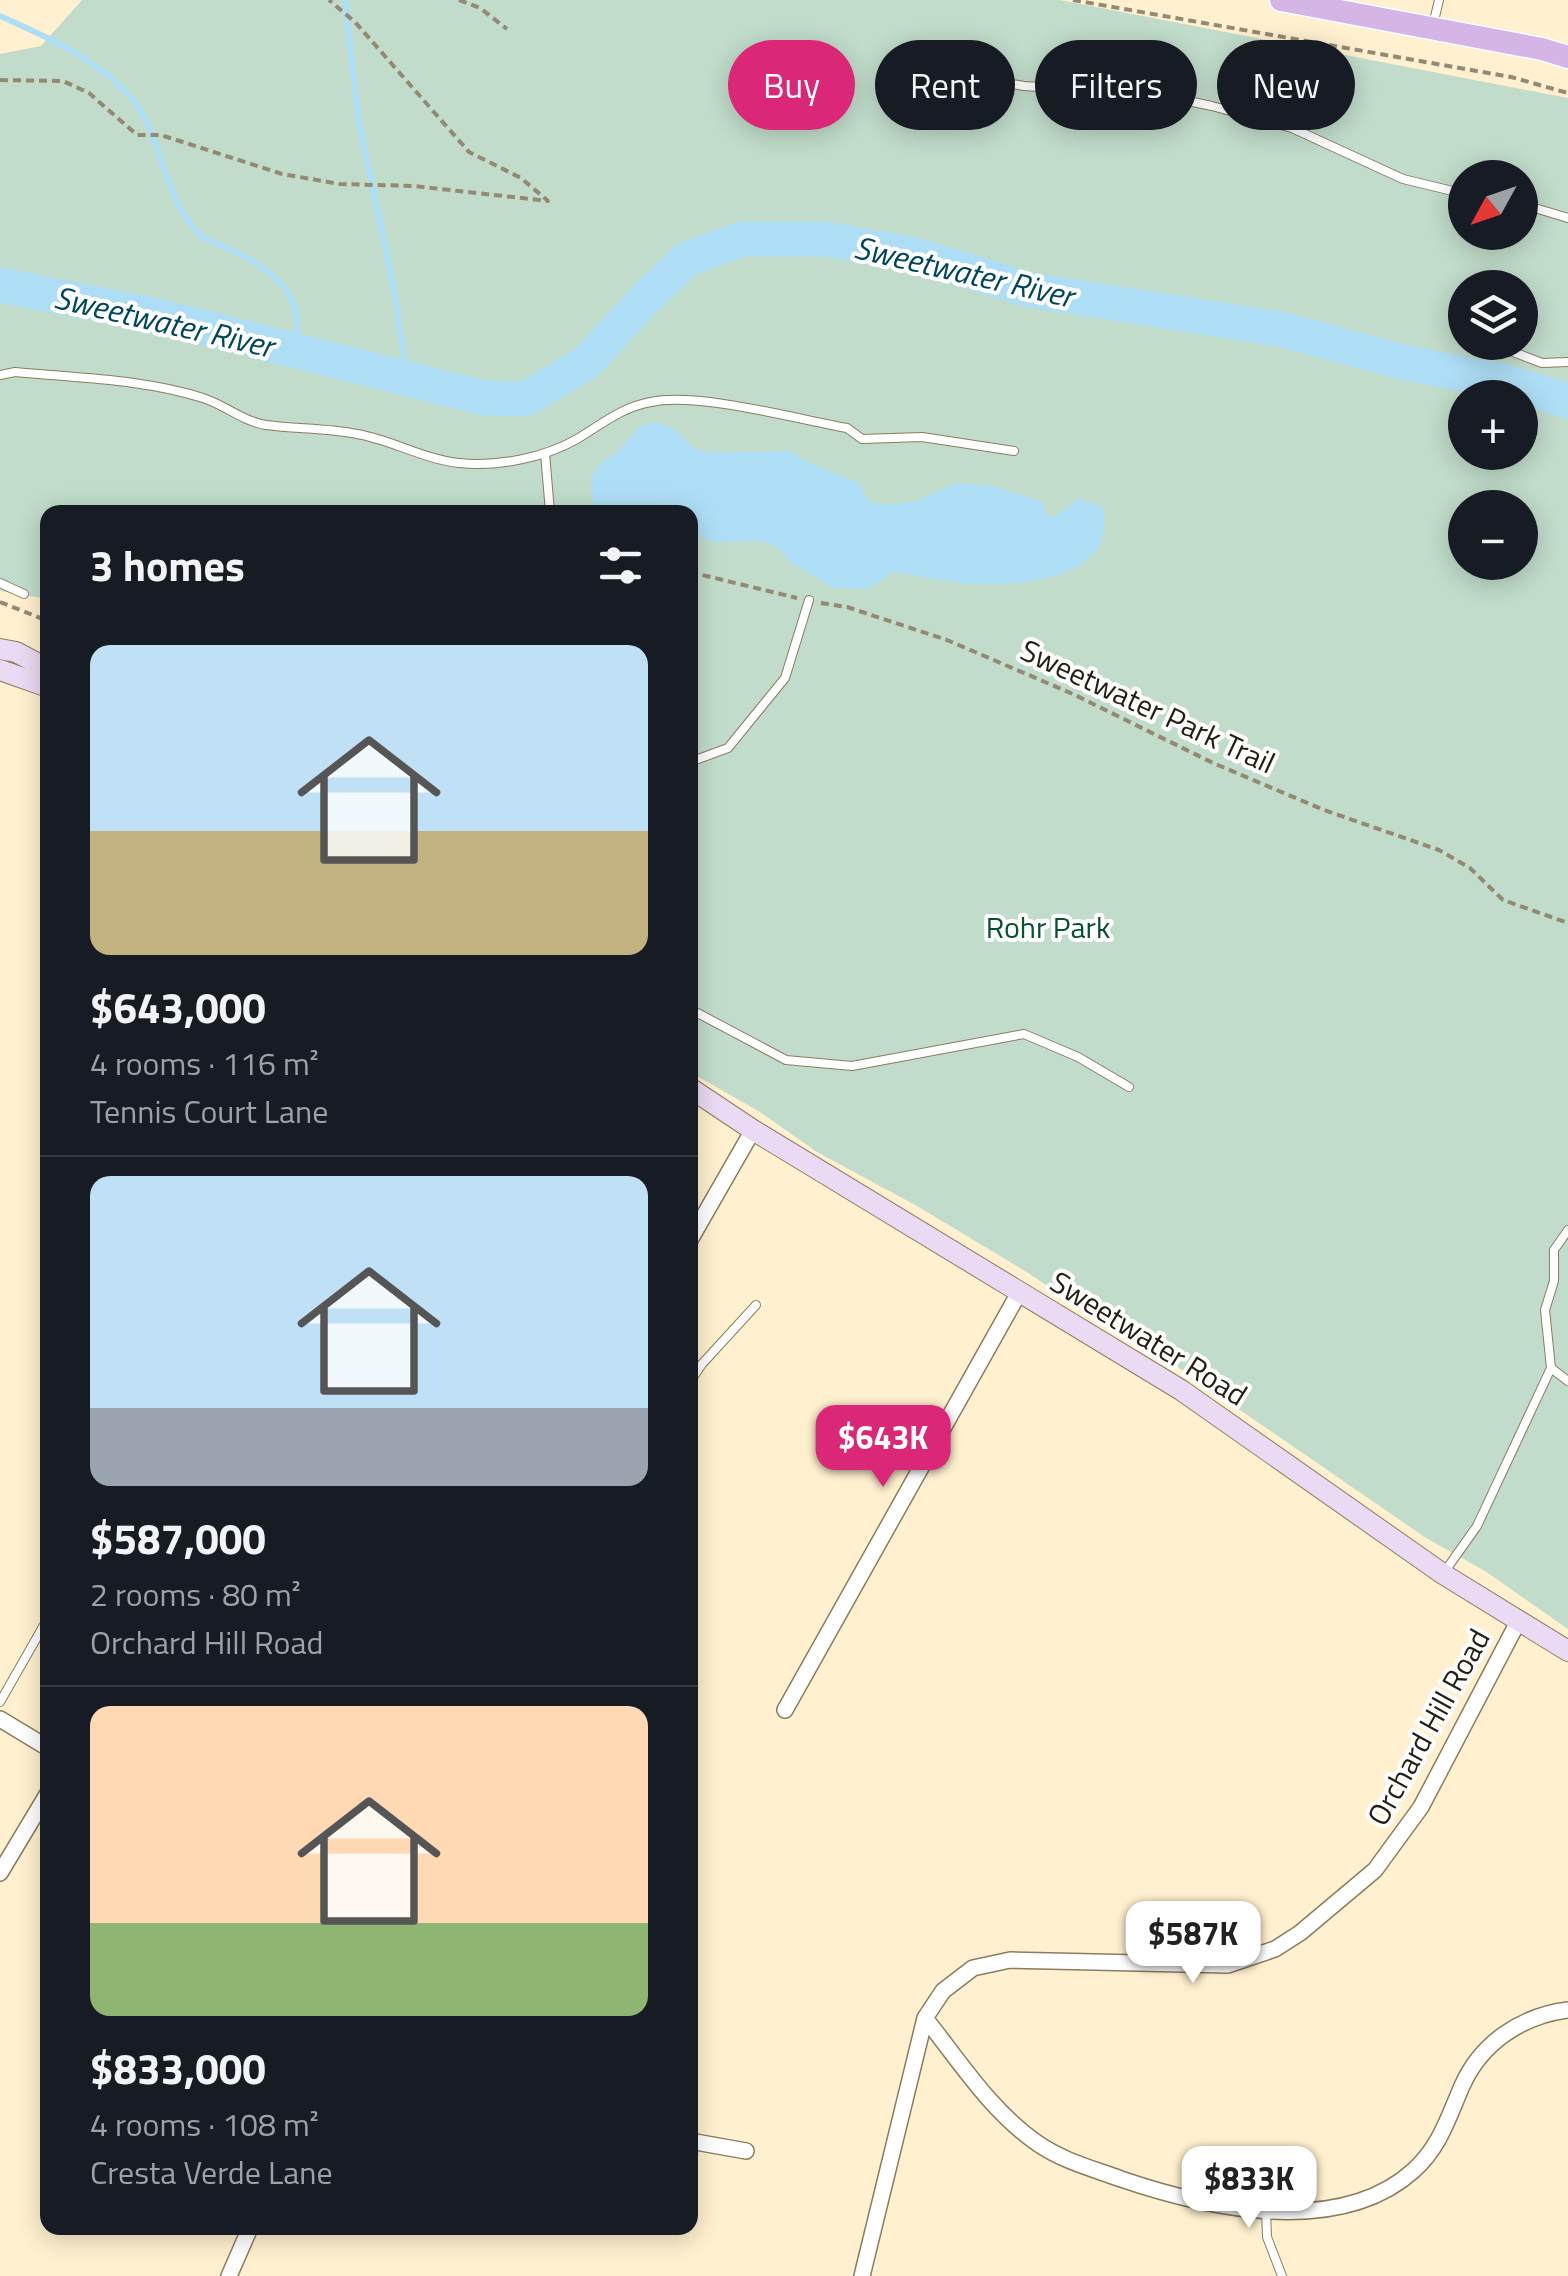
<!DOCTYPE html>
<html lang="en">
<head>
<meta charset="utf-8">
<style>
	:root { --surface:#171b24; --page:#242831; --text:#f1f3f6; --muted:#9ea1a6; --line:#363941; --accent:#db2777 }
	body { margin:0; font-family:"Titillium Web",sans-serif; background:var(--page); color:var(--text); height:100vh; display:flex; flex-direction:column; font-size:38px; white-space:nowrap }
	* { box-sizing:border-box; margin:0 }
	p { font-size:32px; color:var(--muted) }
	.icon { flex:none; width:55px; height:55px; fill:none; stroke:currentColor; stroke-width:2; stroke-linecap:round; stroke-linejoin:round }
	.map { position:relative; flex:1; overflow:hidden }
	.side { position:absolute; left:40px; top:505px; width:658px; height:1730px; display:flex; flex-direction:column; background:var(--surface); border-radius:20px; box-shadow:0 5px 25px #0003 }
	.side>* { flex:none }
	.hud { position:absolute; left:728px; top:40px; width:690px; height:90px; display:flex; gap:20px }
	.needle { width:65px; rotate:230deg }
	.controls { position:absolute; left:1448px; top:160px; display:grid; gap:20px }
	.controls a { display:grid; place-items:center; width:90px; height:90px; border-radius:50%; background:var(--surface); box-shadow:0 5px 25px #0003; font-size:50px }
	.price { position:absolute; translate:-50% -85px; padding:0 22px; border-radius:20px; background:#fff; color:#222; font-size:32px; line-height:65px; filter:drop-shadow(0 2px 5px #0008) }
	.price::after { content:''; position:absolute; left:50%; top:60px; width:30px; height:22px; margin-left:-15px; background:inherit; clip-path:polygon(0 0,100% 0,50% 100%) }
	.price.current { background:var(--accent); color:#fff }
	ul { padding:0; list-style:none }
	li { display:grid; align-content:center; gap:20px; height:530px; padding:0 50px }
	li+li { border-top:2px solid var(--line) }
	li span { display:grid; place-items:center; height:310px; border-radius:20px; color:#555 }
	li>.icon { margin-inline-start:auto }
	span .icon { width:180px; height:180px; fill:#fffc; stroke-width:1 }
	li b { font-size:42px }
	h2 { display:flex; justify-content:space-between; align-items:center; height:120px; padding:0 50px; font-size:42px }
	.pill { padding:0 35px; border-radius:45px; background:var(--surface); box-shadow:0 5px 25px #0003; font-size:35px; line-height:90px }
	.pill.current { background:var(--accent); color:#fff }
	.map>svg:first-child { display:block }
</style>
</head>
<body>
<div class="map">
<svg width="1568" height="2276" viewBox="0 0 1568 2276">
	<rect width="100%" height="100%" fill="#fff0cf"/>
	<path fill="#c1dcca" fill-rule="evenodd" d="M 82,0 L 1060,0 L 1568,98 L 1568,1629 L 1485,1571 L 1426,1538 L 1140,1341 L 1116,1331 L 1025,1271 L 917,1206 L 817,1152 L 760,1112 L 690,1072 L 690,512 L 48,512 L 47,599 L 0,591 L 0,54 L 41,46 ZM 1465,178 L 1520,178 L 1520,232 L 1465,232 ZM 1465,288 L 1520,288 L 1520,342 L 1465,342 ZM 1465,398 L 1520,398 L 1520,452 L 1465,452 ZM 1465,508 L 1520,508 L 1520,562 L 1465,562 Z"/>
	<path fill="#aedef6" d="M 656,422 L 676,430 L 694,448 L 711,453 L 790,451 L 807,462 L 859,483 L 869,502 L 889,505 L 915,501 L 957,483 L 992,486 L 1043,502 L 1045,513 L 1053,518 L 1079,498 L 1102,507 C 1121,578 1021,587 971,584 C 945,582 919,576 893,572 L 869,589 L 834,588 L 790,562 L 777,547 L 761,541 L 713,542 L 690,533 L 690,512 L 633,512 L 592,506 L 591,477 L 602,461 L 614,455 L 641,426 Z"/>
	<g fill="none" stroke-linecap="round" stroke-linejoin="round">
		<path stroke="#aedef6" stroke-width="6" d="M 345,0 L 359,123 L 393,284 L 407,378
			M 0,16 C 48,37 124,71 147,122 C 163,159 170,203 198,233 C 204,240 217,243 225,247 C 270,269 310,292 293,349"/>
		<path stroke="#aedef6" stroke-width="35" d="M 0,285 L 162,317 L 484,398 L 525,399 L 586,363 L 646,298 L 687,259 L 742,239 L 825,239 L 915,255 L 1030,290 L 1280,329 L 1402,362 L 1510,383 L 1568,401"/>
		<g stroke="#8a7d5f" stroke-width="10">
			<path id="service" d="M 1433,25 L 1439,0
				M 959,75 L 1024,86 L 1107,91 L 1130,89 L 1212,106 L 1292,128 L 1403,179 L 1465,194
				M 1528,206 L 1568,218
				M 1458,326 L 1465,331
				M 1487,342 L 1542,363 L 1568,362
				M 0,375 L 15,372 C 76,378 144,379 203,398 C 225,405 242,421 266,425 C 296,429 327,428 357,434 C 392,440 423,459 459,463 C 497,467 544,458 577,439 C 602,424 622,407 651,402 C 698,392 797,419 847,428 L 862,439 L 922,437 L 1014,451
				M 545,453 L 550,512
				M 0,583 L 24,594
				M 690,762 L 728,748 L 785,678 L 809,600
				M 690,1009 L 786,1060 L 852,1066 L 1024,1034 L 1078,1057 L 1129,1087
				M 1551,1368 L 1545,1310 L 1554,1281 L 1554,1250 L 1568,1230
				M 690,1382 L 702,1364 L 756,1305
				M 1443,1574 L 1477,1526 L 1551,1368 L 1568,1381
				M 0,1702 L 48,1618
				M 1266,2210 L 1267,2237 L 1282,2276"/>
		</g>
		<g stroke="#8a7d5f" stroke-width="18">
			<path id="minor" d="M 690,1240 L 753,1130
				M 785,1710 L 1020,1291
				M 0,1719 L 48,1748
				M 0,1873 L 48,1793
				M 925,2018 C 960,2062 991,2111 1037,2143 C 1063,2161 1091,2168 1121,2179 C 1206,2208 1338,2238 1413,2171 C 1440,2147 1448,2118 1462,2086 C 1481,2043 1521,2016 1568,2010
				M 690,2141 L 746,2151
				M 229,2276 L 250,2228
				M 862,2276 L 925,2018 L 943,1991 L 973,1968 L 1010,1960 L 1228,1965 L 1275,1949 L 1300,1933 L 1375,1870 L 1421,1807 L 1519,1620"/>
		</g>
		<g stroke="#8a7d5f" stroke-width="22">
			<path id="secondary" d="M 0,649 L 16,652 L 48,669
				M 0,670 L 48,687
				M 690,1088 L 753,1130 L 1181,1390 L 1443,1574 L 1568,1651"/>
		</g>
		<g stroke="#fff" stroke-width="25">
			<path id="primary" d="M 1281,0 L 1542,49 L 1568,57"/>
		</g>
		<path stroke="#948972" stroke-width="4" stroke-dasharray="8 5" stroke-linecap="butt" d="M 459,0 L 480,8 L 507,29
			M 1073,0 L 1511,77 L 1568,93
			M 0,80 L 63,81 L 89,93 L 137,135 L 161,135 L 282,174 L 340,184 L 414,186 L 548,201 L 521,178 L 469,152 L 355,22 L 329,0
			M 690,572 L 797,598
			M 0,602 L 48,621
			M 821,603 L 847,607 L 947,640 L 1073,694 L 1213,763 L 1324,810 L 1439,850 L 1470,868 L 1503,900 L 1568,923"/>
		<use href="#service" stroke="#fff" stroke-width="8"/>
		<use href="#minor" stroke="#fff" stroke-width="15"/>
		<use href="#secondary" stroke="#eadaf3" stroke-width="20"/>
		<use href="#primary" stroke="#d4b5e6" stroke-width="22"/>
	</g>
	<g text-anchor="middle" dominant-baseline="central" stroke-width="8" stroke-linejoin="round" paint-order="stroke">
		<g font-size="30" fill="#262014" stroke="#fff">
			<text transform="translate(1148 706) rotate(25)">Sweetwater Park Trail</text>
			<text transform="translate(1149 1338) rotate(32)">Sweetwater Road</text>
			<text transform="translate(1428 1727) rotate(-61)">Orchard Hill Road</text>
		</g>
		<g font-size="30" fill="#06512f" stroke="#fff">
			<text x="1048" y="927">Rohr Park</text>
		</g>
		<g font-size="32" font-style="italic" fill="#01465d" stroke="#fff">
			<text transform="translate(964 271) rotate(13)">Sweetwater River</text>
			<text transform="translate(164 321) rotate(13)">Sweetwater River</text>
		</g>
	</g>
</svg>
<div class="controls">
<a><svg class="needle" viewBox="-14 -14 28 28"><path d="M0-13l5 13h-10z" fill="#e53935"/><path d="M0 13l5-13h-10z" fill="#9ea1a6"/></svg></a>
<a><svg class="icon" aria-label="layers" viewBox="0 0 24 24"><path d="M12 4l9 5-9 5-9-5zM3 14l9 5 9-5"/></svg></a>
<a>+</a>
<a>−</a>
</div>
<b class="price current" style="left:883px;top:1490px">$643K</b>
<b class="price" style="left:1193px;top:1986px">$587K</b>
<b class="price" style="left:1249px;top:2231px">$833K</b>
<div class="hud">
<a class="pill current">Buy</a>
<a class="pill">Rent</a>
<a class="pill">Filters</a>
<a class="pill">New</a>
</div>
<section class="side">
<h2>3 homes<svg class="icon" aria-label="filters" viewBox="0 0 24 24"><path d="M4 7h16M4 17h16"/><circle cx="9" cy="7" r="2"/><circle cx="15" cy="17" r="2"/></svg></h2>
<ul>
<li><span style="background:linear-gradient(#bfe0f5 60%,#c2b280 0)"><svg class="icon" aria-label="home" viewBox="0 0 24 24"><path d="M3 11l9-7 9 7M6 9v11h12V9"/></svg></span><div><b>$643,000</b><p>4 rooms · 116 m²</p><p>Tennis Court Lane</p></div></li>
<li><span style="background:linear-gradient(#bfe0f5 75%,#9aa5b1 0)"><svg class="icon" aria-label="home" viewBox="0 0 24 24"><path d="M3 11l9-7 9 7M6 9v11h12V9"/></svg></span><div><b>$587,000</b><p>2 rooms · 80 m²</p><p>Orchard Hill Road</p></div></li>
<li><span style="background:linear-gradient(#ffd9b3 70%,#8fb573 0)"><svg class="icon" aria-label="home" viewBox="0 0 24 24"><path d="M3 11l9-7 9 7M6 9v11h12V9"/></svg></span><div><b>$833,000</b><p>4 rooms · 108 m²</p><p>Cresta Verde Lane</p></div></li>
</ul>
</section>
</div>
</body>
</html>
